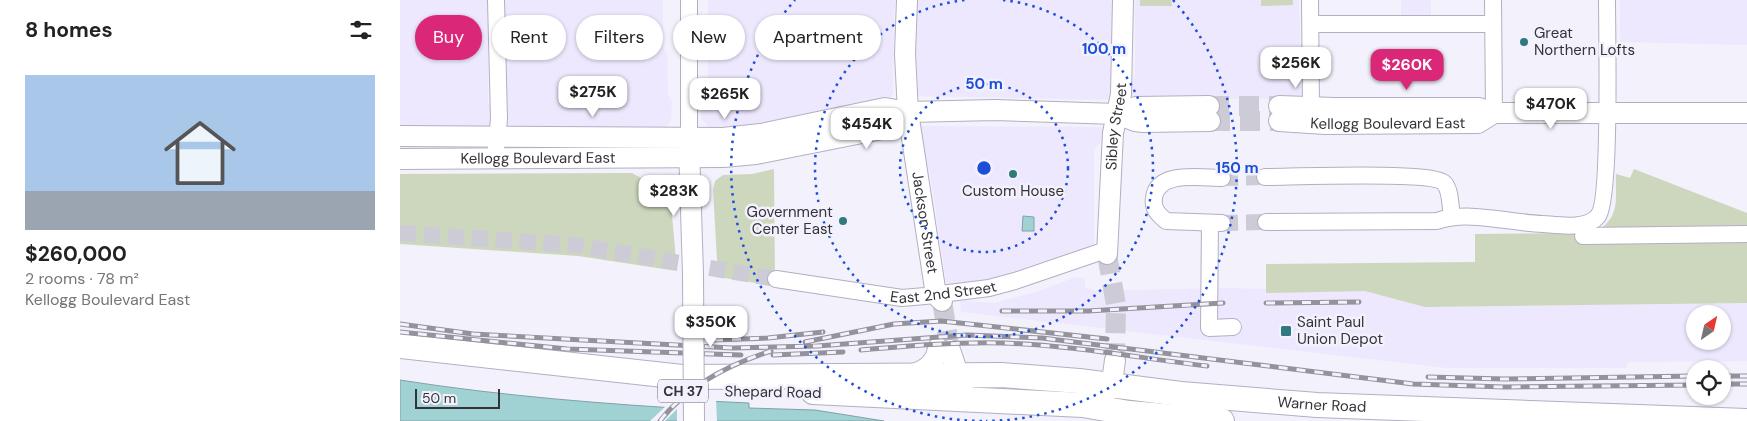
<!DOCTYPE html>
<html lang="en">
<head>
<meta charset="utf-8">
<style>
	:root { --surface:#fff; --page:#f6f6f6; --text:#222; --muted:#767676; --line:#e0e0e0; --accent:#db2777 }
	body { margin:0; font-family:"DM Sans",sans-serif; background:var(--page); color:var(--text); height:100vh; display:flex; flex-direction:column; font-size:19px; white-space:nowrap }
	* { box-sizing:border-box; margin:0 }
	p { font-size:16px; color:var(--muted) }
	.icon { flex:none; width:28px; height:28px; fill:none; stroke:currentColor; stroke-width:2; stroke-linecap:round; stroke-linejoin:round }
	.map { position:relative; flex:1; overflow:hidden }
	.details { display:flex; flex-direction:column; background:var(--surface); width:400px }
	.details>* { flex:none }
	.banner { position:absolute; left:15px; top:15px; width:475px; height:45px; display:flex; gap:10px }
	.needle { width:32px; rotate:34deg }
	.controls { position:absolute; left:1286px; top:305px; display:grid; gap:10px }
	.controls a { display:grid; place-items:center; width:45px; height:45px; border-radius:50%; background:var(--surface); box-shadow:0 1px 4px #0004; font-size:25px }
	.scale { position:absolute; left:15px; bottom:12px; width:85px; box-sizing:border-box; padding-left:5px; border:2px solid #34333a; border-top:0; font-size:14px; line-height:18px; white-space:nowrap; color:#34333a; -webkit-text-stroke:4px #f3f1fc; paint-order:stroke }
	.price { position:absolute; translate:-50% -42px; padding:0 11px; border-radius:10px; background:#fff; color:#222; font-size:16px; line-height:32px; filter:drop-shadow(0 1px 2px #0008) }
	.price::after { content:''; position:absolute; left:50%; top:30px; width:15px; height:11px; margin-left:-8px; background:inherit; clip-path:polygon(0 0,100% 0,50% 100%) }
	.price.selected { background:var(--accent); color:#fff }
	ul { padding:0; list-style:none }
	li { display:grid; align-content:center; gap:10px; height:265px; padding:0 25px }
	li+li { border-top:1px solid var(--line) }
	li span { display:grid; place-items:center; height:155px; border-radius:0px; color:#555 }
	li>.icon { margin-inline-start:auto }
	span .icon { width:90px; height:90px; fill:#fffc; stroke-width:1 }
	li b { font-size:21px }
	h2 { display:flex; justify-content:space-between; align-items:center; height:60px; padding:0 25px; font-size:21px }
	.chip { padding:0 18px; border-radius:22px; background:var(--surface); box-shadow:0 1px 4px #0004; font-size:18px; line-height:45px }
	.chip.selected { background:var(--accent); color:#fff }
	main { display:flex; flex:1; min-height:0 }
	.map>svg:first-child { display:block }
</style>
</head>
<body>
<main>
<section class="details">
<h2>8 homes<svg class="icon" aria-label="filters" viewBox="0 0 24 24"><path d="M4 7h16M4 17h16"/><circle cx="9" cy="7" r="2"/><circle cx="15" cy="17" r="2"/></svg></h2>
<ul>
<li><span style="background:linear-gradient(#a9c7e8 75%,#9aa5b1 0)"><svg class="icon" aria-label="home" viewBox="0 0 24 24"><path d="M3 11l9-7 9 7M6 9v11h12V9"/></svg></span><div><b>$260,000</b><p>2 rooms · 78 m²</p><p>Kellogg Boulevard East</p></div></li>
</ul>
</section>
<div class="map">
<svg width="1347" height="421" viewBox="0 0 1347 421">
	<rect width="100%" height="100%" fill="#f3f1fc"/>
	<path fill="#ede8fd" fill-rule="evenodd" d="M 0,0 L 88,0 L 88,103 L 93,108 L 94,128 L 0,127 Z
		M 105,0 L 263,0 L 263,47 L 267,54 L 268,95 L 272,101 L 271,121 L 264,129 L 113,131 L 105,125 Z
		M 308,0 L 496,0 L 494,11 L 493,94 L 489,99 L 351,128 L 309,128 L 302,120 L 299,101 L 308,87 Z
		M 516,0 L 715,0 L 717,65 L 710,97 L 706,100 L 520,96 L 516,92 Z
		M 735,0 L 899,0 L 902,94 L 897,99 L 735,99 L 732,97 L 732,81 L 735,73 Z
		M 1001,0 L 1031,0 L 1031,22 L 1001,23 Z
		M 1220,0 L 1347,0 L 1347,45 L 1220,42 Z
		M 521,126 L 701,127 L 704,130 L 704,139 L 694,149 L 694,246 L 586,284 L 552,288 L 546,282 L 530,174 L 519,137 L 518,131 Z
		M 676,277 L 685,278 L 685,287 L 694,291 L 823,288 L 866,289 L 867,293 L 965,290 L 1025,307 L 1347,303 L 1347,361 L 1228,362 L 1226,368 L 1047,368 L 561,312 L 560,300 L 594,303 L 636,292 ZM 1295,314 L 1322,314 L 1322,341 L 1295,341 Z"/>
	<path fill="#ccd7be" d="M 740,0 L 771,0 L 772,6 L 740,6 Z
		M 861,0 L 893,0 L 893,5 L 861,6 Z
		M 374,169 L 375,286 L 318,277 L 313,190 L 315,181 L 323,175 L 352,174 Z
		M 1234,169 L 1347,213 L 1347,230 L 1197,231 C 1221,216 1215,199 1216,174 L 1230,178 Z
		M 232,173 L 255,186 L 271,204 L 277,271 L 178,256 L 0,244 L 0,174 Z
		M 1183,233 L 1347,238 L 1347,303 L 1025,307 L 965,291 L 866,293 L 866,264 L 1075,262 L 1075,234 Z"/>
	<path fill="#a0d2d4" stroke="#80a2a6" d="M 623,216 L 634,217 L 634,231 L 622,231 Z
		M 0,380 C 101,396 205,404 307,410 L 307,401 L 349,403 L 349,408 L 415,410 L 484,421 L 0,421 Z"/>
	<path fill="#f3f1fc" d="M 306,399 L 316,399 L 317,421 L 277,421 L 277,409 L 265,421 L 250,421 L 267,405 L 305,407 Z"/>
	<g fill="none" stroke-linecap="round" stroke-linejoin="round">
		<path stroke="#cdcbd5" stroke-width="16" stroke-dasharray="16 8" stroke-linecap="butt" d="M 822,178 L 865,177
			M 822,223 L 866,222
			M 0,233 L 174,245 L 376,279"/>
		<path stroke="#cdcbd5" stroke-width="20" stroke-dasharray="20 10" stroke-linecap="butt" d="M 809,106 L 879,106
			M 810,121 L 879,121
			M 707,254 L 716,305 L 715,360
			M 542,301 L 550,350"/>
		<g stroke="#b3afc1" stroke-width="18">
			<g id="minor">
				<path d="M 96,0 L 99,119 L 96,149"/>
				<path d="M 910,0 L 911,107 L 916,116"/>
				<path d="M 1093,0 L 1094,113"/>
				<path d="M 911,24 L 1093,24"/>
				<path d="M 289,136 L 289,0"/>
				<path d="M 865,177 C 891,177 1032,171 1044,183 C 1051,190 1050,206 1052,216"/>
				<path d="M 822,178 C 801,178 757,170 754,198 C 752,209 759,215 766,221 L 822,223"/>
				<path d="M 866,222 L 1037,221 C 1069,210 1109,223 1143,224 C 1158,225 1187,230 1198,216 C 1211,201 1207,31 1207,0"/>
				<path d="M 810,223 L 809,328 L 833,327"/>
				<path d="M 1183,236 L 1347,234"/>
				<path id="s1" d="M 376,279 L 502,298 L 525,296 L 589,288 L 615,281 L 706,250"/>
			</g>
		</g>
		<g stroke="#b3afc1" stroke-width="22">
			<g id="major">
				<path id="s2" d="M 507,0 L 505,54 L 508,112 L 536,295 L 542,301"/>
				<path d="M 879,106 L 934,108 L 1079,108 L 1094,113 L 1347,113"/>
				<path d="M 717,114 L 736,107 L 809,106"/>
				<path id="s3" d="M 879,121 L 925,124 L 1078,123 L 1094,113"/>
				<path d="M 0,136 L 323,138 L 361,134 L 485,108 L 508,112 L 595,110 L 717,114 L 735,121 L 743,122 L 810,121"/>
				<path d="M 289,146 L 293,274"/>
				<path id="s4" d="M 0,159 L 323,157 L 356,154 L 492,127 L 508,112"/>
				<path id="s5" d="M 707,254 L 713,133 L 721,94 L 723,0"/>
				<path d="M 550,350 L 563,388"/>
				<path d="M 509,375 C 523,372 536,364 538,348"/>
				<path d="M 683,405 C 711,397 712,386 715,360"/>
			</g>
		</g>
		<g stroke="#b3afc1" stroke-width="26">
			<g id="highway">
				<path id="s6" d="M 0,346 L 282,377 L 601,375 L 679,381 L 781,394 L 917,405 L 1347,421"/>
				<path d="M 413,392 L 683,405 L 729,413 L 822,421"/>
			</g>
		</g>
		<use href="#minor" stroke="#fff" stroke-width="16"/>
		<use href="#major" stroke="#fff" stroke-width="20"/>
		<use href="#highway" stroke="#fff" stroke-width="24"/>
		<g stroke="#94929b" stroke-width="5">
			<path id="rail" d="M 866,303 L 959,302
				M 602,311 L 688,311 L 823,303
				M 0,324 L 73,334 L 332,348 L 417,346 L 567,335 L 642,338 L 1013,384 L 1104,387 L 1295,385
				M 0,332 L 167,349 L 341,355
				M 314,340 L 368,338 L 423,332
				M 405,342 L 494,324 L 541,321 L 707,339
				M 461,350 C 508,346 554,342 602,343 C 670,345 739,358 807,366
				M 373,355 L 443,352
				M 1322,376 L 1347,376
				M 1028,377 L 1104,379 L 1295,376
				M 1322,384 L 1347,384
				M 260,421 C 287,386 330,364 371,351"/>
		</g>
		<use href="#rail" stroke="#f3f1fc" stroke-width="3" stroke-dasharray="9" stroke-linecap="butt"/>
		<g stroke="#b3afc1" stroke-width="22" stroke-linecap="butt">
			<path id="major-bridge" d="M 293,274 L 294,421"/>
		</g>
		<use href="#major-bridge" stroke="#fff" stroke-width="20"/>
	</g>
	<g fill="none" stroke="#1d4ed8" stroke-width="2.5" stroke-dasharray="2.5 5">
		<circle cx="584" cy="168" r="84"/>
		<path d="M603 0A169 169 0 1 1 565 0"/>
		<path d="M582 421A253 253 0 0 1 395 0M773 0A253 253 0 0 1 586 421"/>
	</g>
	<g fill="#30797f" stroke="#f3f1fc" stroke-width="2">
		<circle cx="1124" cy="42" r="5"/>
		<circle cx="613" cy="174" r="5"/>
		<circle cx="443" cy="221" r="5"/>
		<rect x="880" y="325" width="12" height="12" rx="2.5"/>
	</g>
	<g text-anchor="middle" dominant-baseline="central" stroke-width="5" stroke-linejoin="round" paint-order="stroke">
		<rect fill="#f3f1fc" stroke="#6d6c74" stroke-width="1" x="258" y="379.5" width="50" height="23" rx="4"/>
		<g font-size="14" font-weight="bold" fill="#34333a">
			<text x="283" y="391">CH 37</text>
		</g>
		<g font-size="15" fill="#34333a" stroke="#f3f1fc" text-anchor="start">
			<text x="1134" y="33">Great<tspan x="1134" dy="17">Northern Lofts</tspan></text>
			<text x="613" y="191" text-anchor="middle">Custom House</text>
			<text x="433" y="212" text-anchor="end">Government<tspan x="433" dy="17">Center East</tspan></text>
			<text x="897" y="322">Saint Paul<tspan x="897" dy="17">Union Depot</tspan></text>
		</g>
		<g font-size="15" fill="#34333a" stroke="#f3f1fc">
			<text stroke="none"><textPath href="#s3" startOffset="109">Kellogg Boulevard East</textPath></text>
			<text stroke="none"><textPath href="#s5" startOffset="128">Sibley Street</textPath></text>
			<text stroke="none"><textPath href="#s4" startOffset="138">Kellogg Boulevard East</textPath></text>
			<text stroke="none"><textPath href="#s2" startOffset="224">Jackson Street</textPath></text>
			<text stroke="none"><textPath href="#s1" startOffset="169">East 2nd Street</textPath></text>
			<text transform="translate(373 392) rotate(1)">Shepard Road</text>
			<text stroke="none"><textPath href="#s6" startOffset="925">Warner Road</textPath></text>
		</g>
	</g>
	<circle cx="584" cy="168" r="8" fill="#1d4ed8" stroke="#f3f1fc" stroke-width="2.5"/>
	<g font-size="15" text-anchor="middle" font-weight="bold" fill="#1d4ed8" stroke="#f3f1fc" stroke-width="5" stroke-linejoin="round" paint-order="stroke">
		<text x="704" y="54">100 m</text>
		<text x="584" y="89">50 m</text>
		<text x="837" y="173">150 m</text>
	</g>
</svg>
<div class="controls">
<a><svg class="needle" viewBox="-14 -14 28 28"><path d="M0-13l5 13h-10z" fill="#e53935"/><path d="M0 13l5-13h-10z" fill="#767676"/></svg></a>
<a><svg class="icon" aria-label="locate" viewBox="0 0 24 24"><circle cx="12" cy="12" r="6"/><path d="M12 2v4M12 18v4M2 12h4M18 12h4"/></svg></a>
</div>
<div class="scale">50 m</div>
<b class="price" style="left:896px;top:89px">$256K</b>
<b class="price selected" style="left:1007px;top:91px">$260K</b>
<b class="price" style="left:193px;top:118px">$275K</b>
<b class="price" style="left:325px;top:120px">$265K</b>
<b class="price" style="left:1151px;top:130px">$470K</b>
<b class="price" style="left:467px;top:150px">$454K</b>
<b class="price" style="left:274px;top:217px">$283K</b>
<b class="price" style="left:311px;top:348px">$350K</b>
<div class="banner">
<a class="chip selected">Buy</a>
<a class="chip">Rent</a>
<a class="chip">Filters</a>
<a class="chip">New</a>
<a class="chip">Apartment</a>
</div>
</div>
</main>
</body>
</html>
